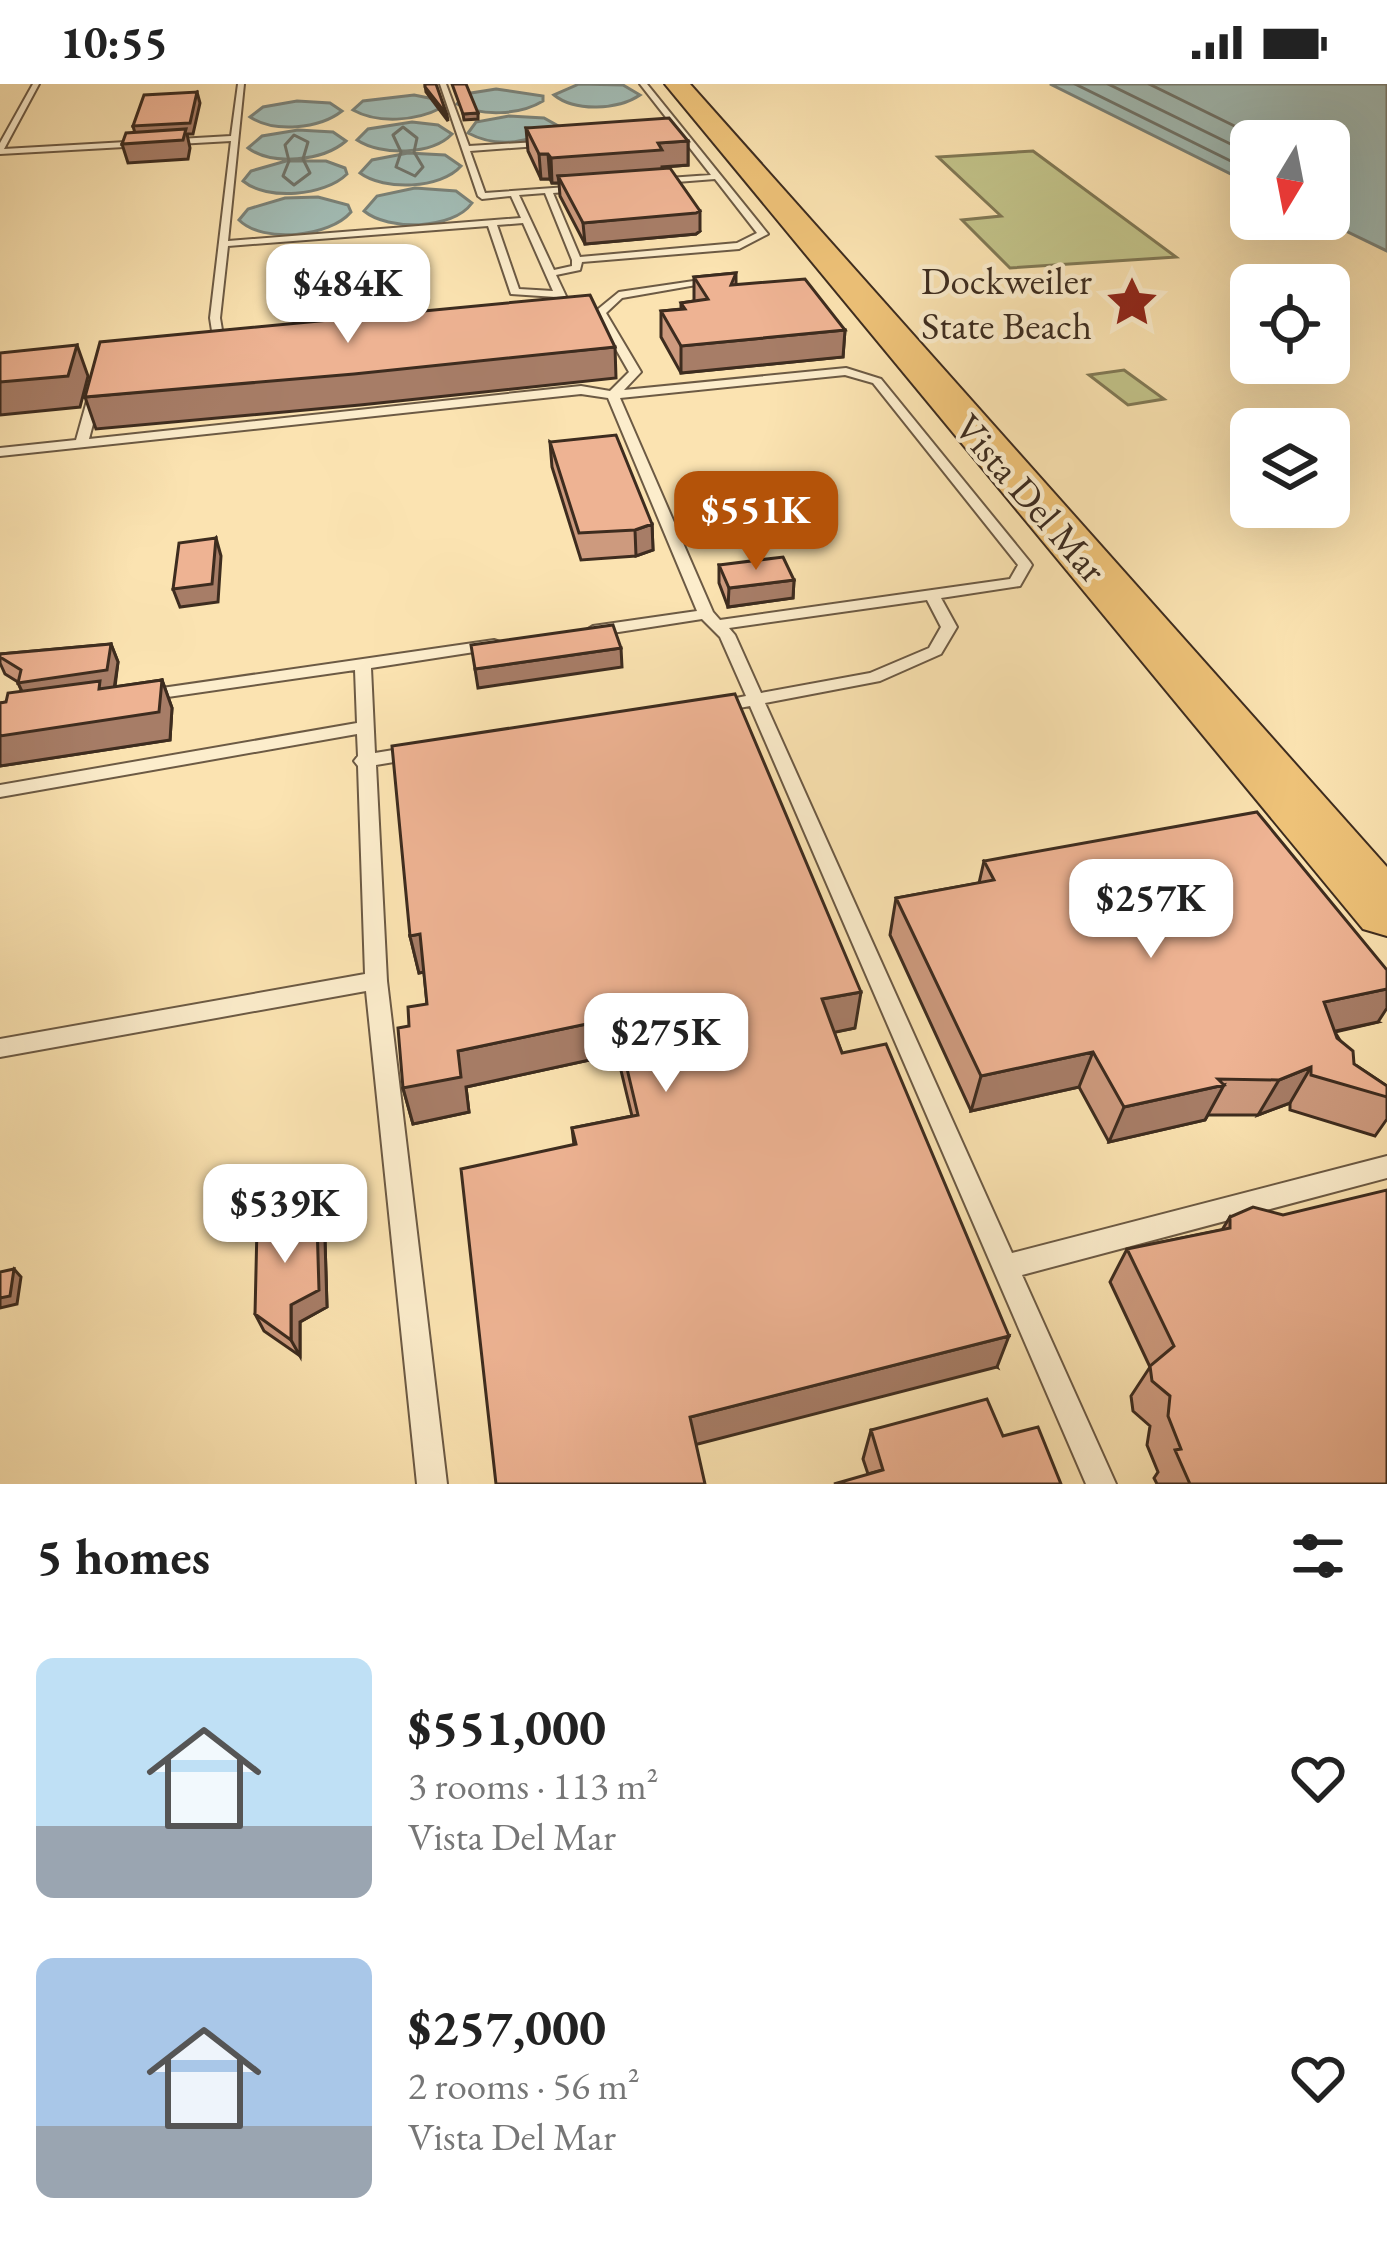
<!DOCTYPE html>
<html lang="en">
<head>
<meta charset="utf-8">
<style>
	:root { --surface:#fff; --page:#f2f2f2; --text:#222; --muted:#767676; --accent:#b45309 }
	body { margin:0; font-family:"EB Garamond",serif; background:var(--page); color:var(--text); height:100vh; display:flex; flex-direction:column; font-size:45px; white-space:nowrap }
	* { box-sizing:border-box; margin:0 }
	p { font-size:39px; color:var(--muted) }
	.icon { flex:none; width:66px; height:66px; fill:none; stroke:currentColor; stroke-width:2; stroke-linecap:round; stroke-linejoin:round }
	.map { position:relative; height:1400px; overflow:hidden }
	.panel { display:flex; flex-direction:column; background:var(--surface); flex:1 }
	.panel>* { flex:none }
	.needle { width:78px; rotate:190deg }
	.tools { position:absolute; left:1230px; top:36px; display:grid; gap:24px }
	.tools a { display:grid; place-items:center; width:120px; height:120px; border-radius:18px; background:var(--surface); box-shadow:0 12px 48px #0002; font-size:60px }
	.price { position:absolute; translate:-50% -102px; padding:0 27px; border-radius:24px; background:#fff; color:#222; font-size:39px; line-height:78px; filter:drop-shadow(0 3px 6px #0008) }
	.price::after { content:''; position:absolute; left:50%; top:72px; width:36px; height:27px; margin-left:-18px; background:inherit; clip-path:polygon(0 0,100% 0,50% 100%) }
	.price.selected { background:var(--accent); color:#fff }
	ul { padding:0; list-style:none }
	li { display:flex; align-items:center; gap:36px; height:300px; padding:0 36px }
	li span { display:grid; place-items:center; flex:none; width:336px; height:240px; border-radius:18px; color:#555 }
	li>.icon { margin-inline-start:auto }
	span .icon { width:144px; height:144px; fill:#fffc; stroke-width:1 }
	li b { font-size:51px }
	h2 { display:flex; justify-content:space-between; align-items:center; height:144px; padding:0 36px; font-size:51px }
	.status { display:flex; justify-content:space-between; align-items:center; height:84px; padding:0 60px; background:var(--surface); direction:ltr }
	.status svg { height:33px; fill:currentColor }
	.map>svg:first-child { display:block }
</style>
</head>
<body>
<div class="status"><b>10:55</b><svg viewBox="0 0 49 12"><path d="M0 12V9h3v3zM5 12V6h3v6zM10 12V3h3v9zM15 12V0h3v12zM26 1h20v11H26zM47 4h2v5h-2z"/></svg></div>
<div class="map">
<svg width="1387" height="1400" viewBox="0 0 1387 1400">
	<rect width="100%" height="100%" fill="#fbe3b1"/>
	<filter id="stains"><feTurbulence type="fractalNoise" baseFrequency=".00167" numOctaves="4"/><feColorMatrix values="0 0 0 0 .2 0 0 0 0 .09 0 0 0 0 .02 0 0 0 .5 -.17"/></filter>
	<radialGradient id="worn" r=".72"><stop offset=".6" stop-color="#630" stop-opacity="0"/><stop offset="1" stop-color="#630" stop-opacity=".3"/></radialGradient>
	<path fill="#c2c389" stroke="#807854" stroke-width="3" d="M 1033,67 L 1176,173 L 1010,184 L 962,136 L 1001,132 L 938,73 Z
		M 1124,286 L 1164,315 L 1128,321 L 1089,291 Z"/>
	<path fill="#a2bcb5" stroke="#7a8279" stroke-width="3" d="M 579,0 L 623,1 L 640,11 C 618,26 575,28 554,11 Z
		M 1050,0 L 1387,0 L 1387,167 L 1321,135 L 1329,135 L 1329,57 L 1251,57 L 1251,100 Z
		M 496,5 L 543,12 L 543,17 C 520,31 482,33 457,20 L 465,10 Z
		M 414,11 L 439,16 L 441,24 C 416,37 378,40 353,26 L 363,17 Z
		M 297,17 L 330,19 L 342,27 C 319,45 274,49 250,33 L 263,23 Z
		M 509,32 L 544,34 L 560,43 C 530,57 500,66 468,49 L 476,38 Z
		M 412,38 L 438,41 L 452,50 C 432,71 381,72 357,56 L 368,45 Z
		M 298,46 L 333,48 L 346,57 C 323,77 272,82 248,64 L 262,52 Z
		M 408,69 L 445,71 L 461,82 C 441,105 384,107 360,89 L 372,76 Z
		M 286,77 L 326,77 L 345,84 L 347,90 C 325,112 267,117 243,97 L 251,87 Z
		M 415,104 L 456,107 L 472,119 C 453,146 388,147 364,127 L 377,112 Z
		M 285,114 L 318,113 L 348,121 L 351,128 C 330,153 263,160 239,136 L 248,125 Z"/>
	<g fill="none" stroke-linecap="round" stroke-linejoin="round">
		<path stroke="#70746a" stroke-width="3" d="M 1075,0 L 1251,87
			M 1108,0 L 1251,70
			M 1149,0 L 1265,57
			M 403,43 L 417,54 L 414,68 L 423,83 L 415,92 L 396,83 L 401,68 L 393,51 Z
			M 294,51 L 308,58 L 303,75 L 310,89 L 294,101 L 283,92 L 289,77 L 285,61 Z"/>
		<g stroke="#6c5a44" stroke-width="4">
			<path id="lane" d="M 33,0 L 39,0 L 4,65 L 231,52 L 238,0 L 244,0 L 228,157 L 521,134 L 511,112 L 482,115 L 478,112 L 440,0 L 446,0 L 469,62 L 555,57 L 552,61 L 470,67 L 485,109 L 581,102 L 578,107 L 553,109 L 580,173 L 737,159 L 757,149 L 715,95 L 651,100 L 654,95 L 711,91 L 640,0 L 647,0 L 768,150 L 739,165 L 582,178 L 580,186 L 556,191 L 574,229 L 597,226 L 619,208 L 714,194 L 719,197 L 622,214 L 606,229 L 641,288 L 624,306 L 846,284 L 881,295 L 1030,478 L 1032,481 L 1020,502 L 941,514 L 957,543 L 941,570 L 880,597 L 765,619 L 1012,1169 L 1387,1072 L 1387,1094 L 1022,1191 L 1116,1400 L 1086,1400 L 750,622 L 718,628 L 710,623 L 712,619 L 746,612 L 720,553 L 702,535 L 593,552 L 585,547 L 593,542 L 697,527 L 608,314 L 581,310 L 0,372 L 0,364 L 76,356 L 90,306 L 96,302 L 102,306 L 89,355 L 581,302 L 610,307 L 629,288 L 597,232 L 566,234 L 556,213 L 511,210 L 488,142 L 228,162 L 220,234 L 225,264 L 215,266 L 210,234 L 231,57 L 0,70 L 0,59 ZM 545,109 L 572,176 L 572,182 L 554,186 L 519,111 ZM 523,139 L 553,207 L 519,205 L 497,141 ZM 845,291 L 873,299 L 1018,481 L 1010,495 L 720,536 L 713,528 L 620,314 ZM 927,516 L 941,543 L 929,564 L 870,589 L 761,609 L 735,551 L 729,544 Z
				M 494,556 L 500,558 L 502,561 L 500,564 L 371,584 L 375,669 L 418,662 L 427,668 L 418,674 L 376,681 L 387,897 L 447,1400 L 417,1400 L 366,907 L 0,973 L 0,955 L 365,890 L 358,682 L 354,677 L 358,672 L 357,650 L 0,713 L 0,701 L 357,639 L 355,586 L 147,616 L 141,615 L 139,611 L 141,607 Z"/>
		</g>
		<g stroke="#3d2c1f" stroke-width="4">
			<path id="primary" d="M 665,0 L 690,0 L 1387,783 L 1387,852 L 1363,845 Z"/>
		</g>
		<use href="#lane" fill="#fcedcc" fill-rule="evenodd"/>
		<use href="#primary" fill="#eec278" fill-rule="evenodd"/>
	</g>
	<path fill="#cd9a7e" stroke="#3d2c1f" stroke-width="3" d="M 425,0 L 447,31 L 448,37 L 426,8 Z
		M 526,44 L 688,57 L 688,81 L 662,83 L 662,85 L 700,147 L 696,150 L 585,160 L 560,112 L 559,99 L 552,99 L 550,95 L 541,95 L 528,67 Z
		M 736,189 L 736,201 L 845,246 L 843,273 L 681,289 L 661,253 L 661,227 L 681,225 L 681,219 L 694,217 L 694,193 Z
		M 550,358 L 652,440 L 653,466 L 636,472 L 581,476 L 552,383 Z
		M 719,481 L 794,496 L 793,514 L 728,523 L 719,499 Z
		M 111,560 L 118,578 L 115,603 L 162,596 L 172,624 L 170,656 L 0,682 L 0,619 L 6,618 L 22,608 L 18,598 L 5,590 L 0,579 L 0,570 Z
		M 984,777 L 1378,938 L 1335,948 L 1354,980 L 1387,1002 L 1387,1035 L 1375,1052 L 1290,1026 L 1290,1019 L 1258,1031 L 1208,1031 L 1205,1036 L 1109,1058 L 1079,1003 L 971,1027 L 890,851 L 896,814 L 979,799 Z
		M 410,852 L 855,944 L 834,948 L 842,969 L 997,1283 L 574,1061 L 572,1044 L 632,1032 L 617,970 L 466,1003 L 469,1028 L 413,1040 L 403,1004 L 409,942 L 427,920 L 424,888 L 419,889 Z
		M 298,1128 L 299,1136 L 317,1139 L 325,1156 L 327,1223 L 300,1238 L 300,1272 L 264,1247 L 255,1230 Z
		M 1230,1133 L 1387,1400 L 1157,1400 L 1154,1394 L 1158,1388 L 1147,1361 L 1150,1342 L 1133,1327 L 1131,1312 L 1150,1283 L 1110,1198 L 1127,1165 L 1222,1146 Z
		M 871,1346 L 1003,1352 L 868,1390 L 863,1375 Z"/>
	<path fill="#a77d67" stroke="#3d2c1f" stroke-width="3" d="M 197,8 L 200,19 L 193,50 L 187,50 L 190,64 L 188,75 L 128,79 L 122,60 L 136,53 L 133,42 Z
		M 478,29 L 478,35 L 464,36 L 463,30 Z
		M 688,57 L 688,81 L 662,83 L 662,90 L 558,92 L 559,99 L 552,99 L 551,74 L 658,59 Z
		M 539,70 L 548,70 L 550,95 L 541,95 Z
		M 700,127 L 700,147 L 696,150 L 585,160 L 583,139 Z
		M 845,246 L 843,273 L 681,289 L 681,262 Z
		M 77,261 L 88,292 L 80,323 L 0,331 L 0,298 Z
		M 615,263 L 616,294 L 360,321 L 96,345 L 85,313 Z
		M 652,440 L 653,466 L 636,472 L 635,446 Z
		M 216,454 L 221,472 L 218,518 L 180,523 L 173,505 Z
		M 794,496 L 793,514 L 728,523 L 729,504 Z
		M 111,560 L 118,578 L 114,605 L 27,618 L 18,599 Z
		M 621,564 L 622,583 L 478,604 L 475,585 Z
		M 162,596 L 172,624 L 170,656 L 0,682 L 0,652 Z
		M 420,850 L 429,887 L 419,889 L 410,852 Z
		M 1387,905 L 1387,924 L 1378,938 L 1303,954 L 1324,918 Z
		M 861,908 L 855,944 L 817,952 L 822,915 Z
		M 615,934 L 617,970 L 466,1003 L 469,1028 L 413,1040 L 403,1004 L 458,967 Z
		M 1093,968 L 1079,1003 L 971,1027 L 981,992 Z
		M 1311,983 L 1290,1019 L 1258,1031 L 1279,996 Z
		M 1224,1001 L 1205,1036 L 1109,1058 L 1124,1023 Z
		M 290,1110 L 298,1128 L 300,1152 L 292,1134 Z
		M 317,1139 L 325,1156 L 327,1223 L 300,1238 L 300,1272 L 291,1256 L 291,1221 Z
		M 14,1185 L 21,1193 L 17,1220 L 0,1224 L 0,1214 Z
		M 1009,1252 L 997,1283 L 690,1362 L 690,1333 Z"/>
	<path fill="#eeb393" stroke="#3d2c1f" stroke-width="3" d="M 425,0 L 436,0 L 447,31 L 425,3 Z
		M 452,0 L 466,0 L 478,29 L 463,30 Z
		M 197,8 L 190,39 L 133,42 L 144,11 Z
		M 669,34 L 688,57 L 658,59 L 662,66 L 551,74 L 548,70 L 539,70 L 526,44 Z
		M 186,45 L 183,56 L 122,60 L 126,49 Z
		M 670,84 L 700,127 L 696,129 L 583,139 L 558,92 Z
		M 736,189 L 731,201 L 805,195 L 845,246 L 681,262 L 661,227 L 685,225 L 681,219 L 708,215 L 694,193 Z
		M 590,211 L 615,263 L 354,290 L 85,313 L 100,258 Z
		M 77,261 L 68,292 L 0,298 L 0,269 Z
		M 616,351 L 652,440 L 635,446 L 579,449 L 550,358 Z
		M 216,454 L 212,500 L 173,505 L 179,459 Z
		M 783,473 L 794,496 L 729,504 L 719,481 Z
		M 613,541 L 621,564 L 475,585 L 471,561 Z
		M 111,560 L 107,586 L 18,599 L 21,586 L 0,573 L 0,570 Z
		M 162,596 L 159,628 L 0,652 L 0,619 L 6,618 L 8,609 L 100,597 L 99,605 Z
		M 735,610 L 861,908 L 822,915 L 842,969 L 886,960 L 1009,1252 L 690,1333 L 705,1400 L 496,1400 L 461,1085 L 576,1060 L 572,1044 L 638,1031 L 615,934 L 458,967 L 461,993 L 403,1004 L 398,944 L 409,942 L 408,923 L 427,920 L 420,850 L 410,852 L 392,662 Z
		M 1257,728 L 1387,886 L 1387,905 L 1324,918 L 1337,954 L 1353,967 L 1354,980 L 1387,1002 L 1387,1013 L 1311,991 L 1311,983 L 1279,996 L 1218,995 L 1224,1001 L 1124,1023 L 1093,968 L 981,992 L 896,814 L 994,796 L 984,777 Z
		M 1387,1106 L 1387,1400 L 1190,1400 L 1175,1366 L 1181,1365 L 1168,1332 L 1170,1312 L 1152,1297 L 1150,1282 L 1174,1262 L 1127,1165 L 1230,1144 L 1230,1133 L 1253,1123 L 1283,1131 Z
		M 290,1110 L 292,1134 L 317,1139 L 319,1206 L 291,1221 L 291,1256 L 255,1230 L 257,1143 Z
		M 14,1185 L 10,1212 L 0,1214 L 0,1188 Z
		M 987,1315 L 1003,1352 L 1038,1343 L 1061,1400 L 834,1400 L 883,1386 L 871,1346 Z"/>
	<defs>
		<g id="sight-bare" transform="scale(4.14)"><path d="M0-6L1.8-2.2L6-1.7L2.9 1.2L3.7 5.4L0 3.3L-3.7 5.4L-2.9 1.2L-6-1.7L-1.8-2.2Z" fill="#8f2418" stroke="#fcedcc" stroke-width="2.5" paint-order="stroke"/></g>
	</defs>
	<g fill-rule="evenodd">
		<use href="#sight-bare" x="1132" y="218"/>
	</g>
	<g text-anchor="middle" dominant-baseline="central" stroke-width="9" stroke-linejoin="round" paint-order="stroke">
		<g font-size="39" fill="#3d2c1f" stroke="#fcedcc" text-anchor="end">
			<text x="1092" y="196">Dockweiler<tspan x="1092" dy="45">State Beach</tspan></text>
		</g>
		<g font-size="39" fill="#3d2c1f" stroke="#fcedcc">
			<text transform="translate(1031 414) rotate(49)">Vista Del Mar</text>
		</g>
	</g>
	<rect width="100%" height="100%" filter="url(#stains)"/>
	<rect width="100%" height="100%" fill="url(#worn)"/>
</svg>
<div class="tools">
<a><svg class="needle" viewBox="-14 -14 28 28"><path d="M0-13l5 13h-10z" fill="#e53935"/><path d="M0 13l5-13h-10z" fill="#767676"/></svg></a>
<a><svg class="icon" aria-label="locate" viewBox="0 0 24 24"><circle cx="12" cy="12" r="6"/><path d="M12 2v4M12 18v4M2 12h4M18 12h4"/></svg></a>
<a><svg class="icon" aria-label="layers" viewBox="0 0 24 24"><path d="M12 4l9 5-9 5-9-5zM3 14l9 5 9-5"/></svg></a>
</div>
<b class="price" style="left:348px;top:262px">$484K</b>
<b class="price selected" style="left:756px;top:489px">$551K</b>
<b class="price" style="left:1151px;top:877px">$257K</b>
<b class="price" style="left:666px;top:1011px">$275K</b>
<b class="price" style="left:285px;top:1182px">$539K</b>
</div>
<section class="panel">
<h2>5 homes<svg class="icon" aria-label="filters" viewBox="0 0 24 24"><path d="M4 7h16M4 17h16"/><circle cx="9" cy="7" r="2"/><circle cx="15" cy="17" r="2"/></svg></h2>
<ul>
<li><span style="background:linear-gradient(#bfe0f5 70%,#9aa5b1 0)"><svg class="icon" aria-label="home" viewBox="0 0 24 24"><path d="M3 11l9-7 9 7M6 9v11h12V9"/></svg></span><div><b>$551,000</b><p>3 rooms · 113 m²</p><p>Vista Del Mar</p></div><svg class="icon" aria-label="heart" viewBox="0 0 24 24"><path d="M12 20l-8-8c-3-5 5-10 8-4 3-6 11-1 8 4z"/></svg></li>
<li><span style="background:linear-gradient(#a9c7e8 70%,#9aa5b1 0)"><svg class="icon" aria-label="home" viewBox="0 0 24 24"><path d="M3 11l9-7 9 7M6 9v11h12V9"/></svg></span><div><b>$257,000</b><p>2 rooms · 56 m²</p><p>Vista Del Mar</p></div><svg class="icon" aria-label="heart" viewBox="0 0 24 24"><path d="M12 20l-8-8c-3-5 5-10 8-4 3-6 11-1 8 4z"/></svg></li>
</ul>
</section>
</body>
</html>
